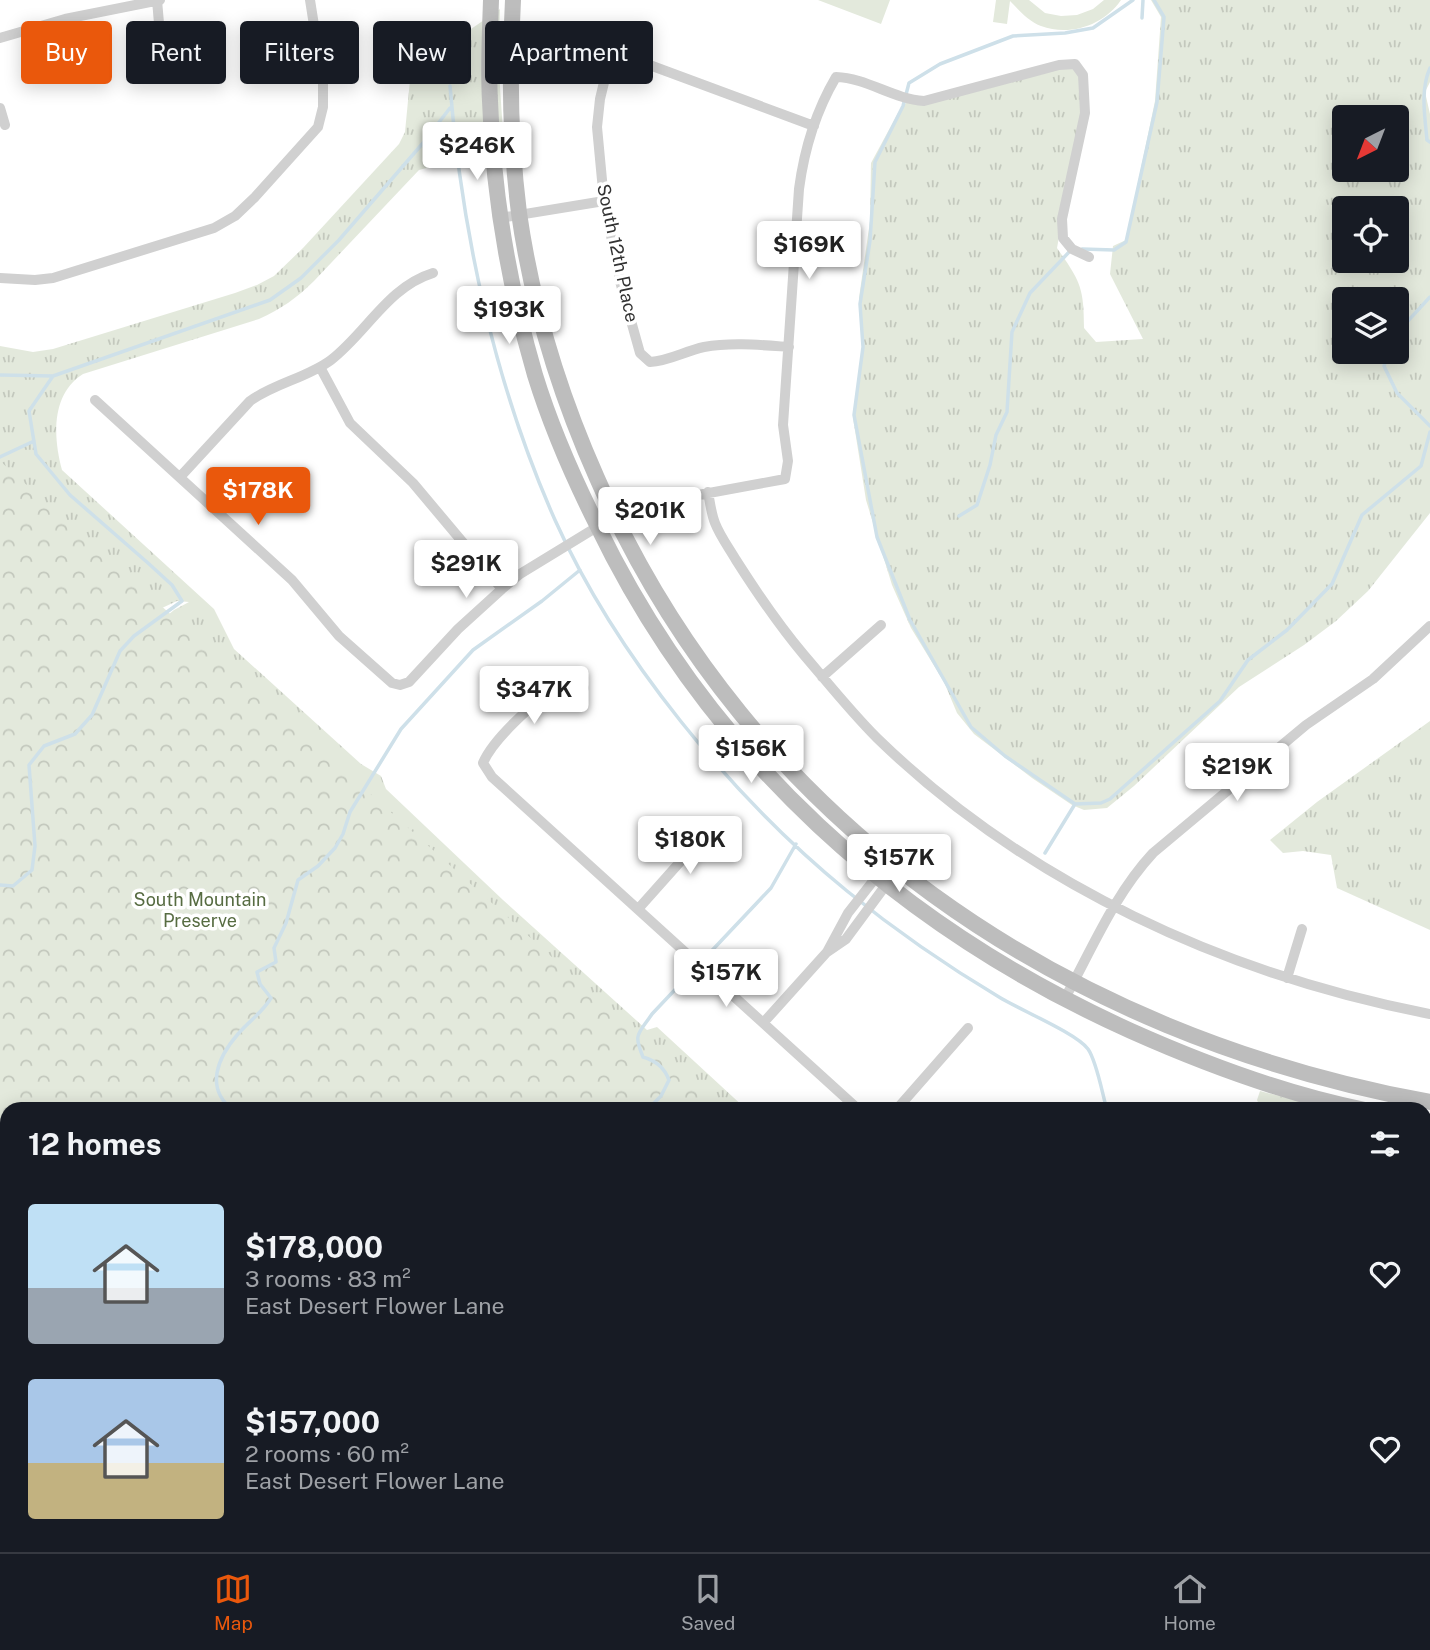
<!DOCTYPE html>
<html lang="en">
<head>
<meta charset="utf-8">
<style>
	:root { --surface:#171b24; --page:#242831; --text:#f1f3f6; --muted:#9ea1a6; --line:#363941; --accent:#ea580c }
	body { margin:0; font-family:"Public Sans",sans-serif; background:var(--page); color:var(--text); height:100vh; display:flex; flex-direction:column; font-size:26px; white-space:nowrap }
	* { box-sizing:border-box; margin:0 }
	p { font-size:23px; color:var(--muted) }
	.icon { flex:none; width:38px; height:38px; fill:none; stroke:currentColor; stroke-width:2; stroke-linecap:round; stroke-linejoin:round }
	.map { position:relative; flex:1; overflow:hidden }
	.details { position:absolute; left:0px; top:1102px; width:1432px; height:450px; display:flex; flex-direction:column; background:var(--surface); border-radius:21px 21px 0 0; box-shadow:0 4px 18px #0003 }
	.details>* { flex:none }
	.guide { position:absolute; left:21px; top:21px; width:700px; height:63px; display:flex; gap:14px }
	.needle { width:46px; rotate:222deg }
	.controls { position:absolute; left:1332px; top:105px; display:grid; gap:14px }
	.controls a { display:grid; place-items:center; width:77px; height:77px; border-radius:7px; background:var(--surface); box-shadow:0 4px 18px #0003; font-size:35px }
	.price { position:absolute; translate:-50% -60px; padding:0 16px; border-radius:7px; background:#fff; color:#222; font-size:23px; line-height:46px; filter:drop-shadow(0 2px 4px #0008) }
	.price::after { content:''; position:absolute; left:50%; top:42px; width:21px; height:16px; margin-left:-10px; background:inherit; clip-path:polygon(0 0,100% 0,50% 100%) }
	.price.on { background:var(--accent); color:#fff }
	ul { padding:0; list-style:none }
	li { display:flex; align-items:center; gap:21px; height:175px; padding:0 28px }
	li span { display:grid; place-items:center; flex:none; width:196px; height:140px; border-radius:7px; color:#555 }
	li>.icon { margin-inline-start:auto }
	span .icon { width:84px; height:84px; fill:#fffc; stroke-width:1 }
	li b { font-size:30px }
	h2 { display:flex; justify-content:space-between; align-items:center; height:84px; padding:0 28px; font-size:30px }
	.tag { padding:0 24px; border-radius:7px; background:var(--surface); box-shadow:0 4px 18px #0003; font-size:24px; line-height:63px }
	.tag.on { background:var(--accent); color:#fff }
	.dock { display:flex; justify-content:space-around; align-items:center; height:98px; border-top:2px solid var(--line); background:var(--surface); font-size:19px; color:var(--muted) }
	.dock a { display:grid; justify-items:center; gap:4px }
	.dock .on { color:var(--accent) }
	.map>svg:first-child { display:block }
</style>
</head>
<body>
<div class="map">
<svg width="1430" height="1552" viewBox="0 0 1430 1552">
	<defs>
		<pattern id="grass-tufts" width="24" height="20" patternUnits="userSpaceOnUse" patternTransform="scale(1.75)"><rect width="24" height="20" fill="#e3e9dc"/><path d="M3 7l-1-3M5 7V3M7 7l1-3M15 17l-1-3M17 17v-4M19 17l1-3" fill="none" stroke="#c3c8bd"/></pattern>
		<pattern id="forest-crowns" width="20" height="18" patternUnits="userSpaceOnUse" patternTransform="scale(1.75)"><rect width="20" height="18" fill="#e3e9dc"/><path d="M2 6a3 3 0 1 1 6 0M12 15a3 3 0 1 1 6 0" fill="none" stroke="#c3c8bd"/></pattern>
	</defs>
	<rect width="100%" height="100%" fill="#fff"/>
	<path fill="url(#grass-tufts)" fill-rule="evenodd" d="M 1151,0 L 1430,0 L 1430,82 L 1425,92 L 1430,114 L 1430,513 L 1368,591 L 1336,621 L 1304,645 L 1239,687 L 1134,786 L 1107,808 L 1084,810 L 1072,805 L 1032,778 L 974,734 L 957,713 L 944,682 L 911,628 L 892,585 L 866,500 L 853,418 L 863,340 L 859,298 L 870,221 L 871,163 L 898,113 L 908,100 L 1075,64 L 1085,93 L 1057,248 C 1080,281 1084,287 1084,328 L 1096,342 L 1143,339 L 1110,274 L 1113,246 L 1126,240 L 1155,101 L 1161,17 ZM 1344,117 L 1396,117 L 1396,170 L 1344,170 ZM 1344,208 L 1396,208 L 1396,261 L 1344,261 ZM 1344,299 L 1396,299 L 1396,352 L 1344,352 Z
		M 500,9 L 498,57 L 504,147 L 419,170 L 314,281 C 297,298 281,309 259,319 L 83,374 C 51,394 53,437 62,470 L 214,609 L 234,649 L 361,764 L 381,776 L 386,789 L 503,900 L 647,1030 L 657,1027 L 746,1109 L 7,1110 L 7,1545 L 0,1552 L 0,887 L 128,648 L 174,610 L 189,602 L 177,601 L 147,615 L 0,878 L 0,346 L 33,352 L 53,349 L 235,293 L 257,285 L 274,276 L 303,248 L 399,144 L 405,132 L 410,80 L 471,29 Z
		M 1430,721 L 1430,930 L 1337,888 L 1331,855 L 1303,851 L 1283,853 L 1270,840 L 1317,802 Z
		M 1430,1206 L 1430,1552 L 1121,1552 L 1121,1545 L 1424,1545 L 1424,1208 Z"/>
	<path fill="url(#forest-crowns)" d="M 0,461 L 721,1109 L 7,1110 L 7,1545 L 1333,1545 L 1329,1552 L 0,1552 Z
		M 1260,1091 L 1329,1109 L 1261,1109 L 1257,1100 Z
		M 1425,1132 L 1430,1133 L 1430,1371 L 1425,1381 Z"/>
	<path fill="#e3e9dc" d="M 818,0 L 890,0 L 881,24 Z
		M 996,0 L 1029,0 L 1045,13 L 1061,16 L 1077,15 L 1093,9 L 1104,0 L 1121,0 C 1104,25 1070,37 1041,26 C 1028,21 1019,10 1010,1 L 1007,24 L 993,22 Z"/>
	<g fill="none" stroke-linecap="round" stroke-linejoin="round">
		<path stroke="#cee0e9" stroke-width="3.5" d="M 1142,18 L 1143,0
			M 1430,68 C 1420,90 1425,117 1427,140 L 1430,142
			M 450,86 C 462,234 495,385 555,520 C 616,656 732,797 847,891 C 895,930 947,966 999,997 C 1020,1010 1076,1033 1088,1049 C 1097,1062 1102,1093 1107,1110
			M 1082,249 L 1114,250 L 1126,242 L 1157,102 L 1164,17 L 1154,0
			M 1396,334 L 1430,297
			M 1389,352 L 1384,366 L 1397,393 L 1430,426
			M 0,375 L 53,376 L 270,300 L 301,278 L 339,240 L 423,143 L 450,108
			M 0,457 L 34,441
			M 959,516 L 977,505 L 990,465 L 996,435 L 1007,412 L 1012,332 L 1030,293 L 1071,250
			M 1075,804 L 1101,803 L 1110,799 L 1220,701 L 1248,660 L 1287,630 L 1332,584 L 1362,515 L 1421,466 L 1430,432
			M 1045,853 L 1075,804 L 1005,756 L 971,727 L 910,620 L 877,537 L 854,415 L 863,347 L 860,304 L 870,241 L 875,162 L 903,106 L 909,83 L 940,64 L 1013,36 L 1065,33 L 1093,28 L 1133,0
			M 0,885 L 13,886 L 32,870 L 35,846 L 29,765 L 44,746 L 75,734 L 92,715 L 120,651 L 134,636 L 182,601 L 172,585 L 148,563 L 70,495 L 36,454 L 29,411 L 53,376
			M 233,1110 C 204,1088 218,1057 238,1034 C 249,1021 262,1013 271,998 L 260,984 L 257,972 L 276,962 L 274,948 L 286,923 L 298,880 L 318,866 L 335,848 L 343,834 L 350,812 L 401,729 L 473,650 L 542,601 L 580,570
			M 647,1110 L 661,1096 L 669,1080 C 664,1067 656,1061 643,1057 C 633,1033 638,1035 652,1014 L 771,888 L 796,844
			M 130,1545 L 131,1552
			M 1121,1545 L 1122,1552
			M 365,1552 L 366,1545"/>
		<path stroke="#d0d0d0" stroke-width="10" d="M 157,0 L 162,58
			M 0,38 L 65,19 L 160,0
			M 0,108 L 5,125
			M 500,218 L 604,201
			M 0,278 L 35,280 L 53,278 L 214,228 L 235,216 L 255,197 L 318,127 L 323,107 L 323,82 L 310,0
			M 789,347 C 761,345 731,342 704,347 C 685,351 669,361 650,362 L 640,353 L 621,285 L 604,201 L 597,127 L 600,99 L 607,70 L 613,58 L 628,57 L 814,126
			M 320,367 L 350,423 L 413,483 L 502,589
			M 95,400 L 292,580 L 339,636 L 392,683 L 400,685 L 409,682 L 458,629 L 502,589 L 520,574 L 597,527 L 650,505 L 671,500 L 785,479 L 788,461 L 783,425 L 799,189 C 804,151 816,111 836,77 C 867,78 893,99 924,101 L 1059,65 L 1075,64 L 1083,75 L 1085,113 L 1062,219 L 1063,238 L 1072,249 L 1089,257
			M 180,477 L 250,401 C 275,383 307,378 331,360 C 367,332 388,287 433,273
			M 708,492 C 710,502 711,513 715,523 C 720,536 729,548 736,560 C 757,593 778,624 804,655 C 828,683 851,712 877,738 C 1027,884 1227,975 1430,1014
			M 822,677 L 881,625
			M 584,688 C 576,688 564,687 557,690 C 534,700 492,741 483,763 L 492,777 L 859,1110
			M 639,908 L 688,853 L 697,839 L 699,822
			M 827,952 L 848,913 L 888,862
			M 1287,978 L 1302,929
			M 1064,1000 C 1092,949 1114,895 1153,853 L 1306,725 L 1373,679 L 1430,626
			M 764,1022 L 827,952 L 846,939 L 897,870
			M 896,1110 L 968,1028"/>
		<path stroke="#bdbdbd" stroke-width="16" d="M 491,0 C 490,33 488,67 490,101 C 493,194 509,286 535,375 C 551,427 573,477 597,525 C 709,757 898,926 1131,1031 C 1205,1064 1285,1094 1365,1110
			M 513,0 C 509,71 510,142 519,213 C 532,304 560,395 597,478 C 749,825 1064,1035 1430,1102
			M 1424,1121 L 1430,1122"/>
	</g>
	<g text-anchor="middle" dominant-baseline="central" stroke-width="7" stroke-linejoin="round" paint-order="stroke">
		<g font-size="18" fill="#333" stroke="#fff">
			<text transform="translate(618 253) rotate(78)">South 12th Place</text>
		</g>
		<g font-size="18" fill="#576c42" stroke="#fff">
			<text x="200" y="899">South Mountain<tspan x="200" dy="21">Preserve</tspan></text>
		</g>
	</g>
</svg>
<div class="controls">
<a><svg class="needle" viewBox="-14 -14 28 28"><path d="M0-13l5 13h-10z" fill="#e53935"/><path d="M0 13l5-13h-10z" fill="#9ea1a6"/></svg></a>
<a><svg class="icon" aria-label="locate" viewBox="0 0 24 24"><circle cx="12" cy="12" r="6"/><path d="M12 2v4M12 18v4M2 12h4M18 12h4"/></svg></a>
<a><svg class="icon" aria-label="layers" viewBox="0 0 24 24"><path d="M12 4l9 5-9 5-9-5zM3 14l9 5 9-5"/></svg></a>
</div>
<b class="price" style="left:477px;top:182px">$246K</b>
<b class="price" style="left:809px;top:281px">$169K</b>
<b class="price" style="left:509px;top:346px">$193K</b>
<b class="price on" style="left:258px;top:527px">$178K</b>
<b class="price" style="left:650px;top:547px">$201K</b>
<b class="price" style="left:466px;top:600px">$291K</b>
<b class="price" style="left:534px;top:726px">$347K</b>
<b class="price" style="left:751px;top:785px">$156K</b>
<b class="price" style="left:1237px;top:803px">$219K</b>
<b class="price" style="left:690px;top:876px">$180K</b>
<b class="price" style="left:899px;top:894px">$157K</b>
<b class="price" style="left:726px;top:1009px">$157K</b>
<div class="guide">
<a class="tag on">Buy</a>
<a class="tag">Rent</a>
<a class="tag">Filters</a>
<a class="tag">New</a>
<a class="tag">Apartment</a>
</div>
<section class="details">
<h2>12 homes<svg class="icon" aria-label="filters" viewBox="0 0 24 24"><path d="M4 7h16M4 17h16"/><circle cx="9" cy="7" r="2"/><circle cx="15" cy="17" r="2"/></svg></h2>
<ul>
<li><span style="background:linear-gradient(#bfe0f5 60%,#9aa5b1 0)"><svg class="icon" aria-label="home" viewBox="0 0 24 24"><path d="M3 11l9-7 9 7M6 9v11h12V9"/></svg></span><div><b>$178,000</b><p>3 rooms · 83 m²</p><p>East Desert Flower Lane</p></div><svg class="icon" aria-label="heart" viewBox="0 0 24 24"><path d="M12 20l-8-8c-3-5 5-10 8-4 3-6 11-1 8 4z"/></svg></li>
<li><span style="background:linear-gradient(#a9c7e8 60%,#c2b280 0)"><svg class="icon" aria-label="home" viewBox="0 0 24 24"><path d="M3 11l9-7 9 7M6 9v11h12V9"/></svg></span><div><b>$157,000</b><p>2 rooms · 60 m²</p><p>East Desert Flower Lane</p></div><svg class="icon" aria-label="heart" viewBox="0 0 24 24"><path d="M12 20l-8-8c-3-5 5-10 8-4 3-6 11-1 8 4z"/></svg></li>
</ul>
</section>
</div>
<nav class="dock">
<a class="on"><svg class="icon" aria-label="map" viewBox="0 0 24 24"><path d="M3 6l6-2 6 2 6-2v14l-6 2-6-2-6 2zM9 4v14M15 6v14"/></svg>Map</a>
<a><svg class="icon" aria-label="saved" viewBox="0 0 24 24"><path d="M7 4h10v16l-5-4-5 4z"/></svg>Saved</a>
<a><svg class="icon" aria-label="home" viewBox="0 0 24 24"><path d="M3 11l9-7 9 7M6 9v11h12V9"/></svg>Home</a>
</nav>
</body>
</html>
